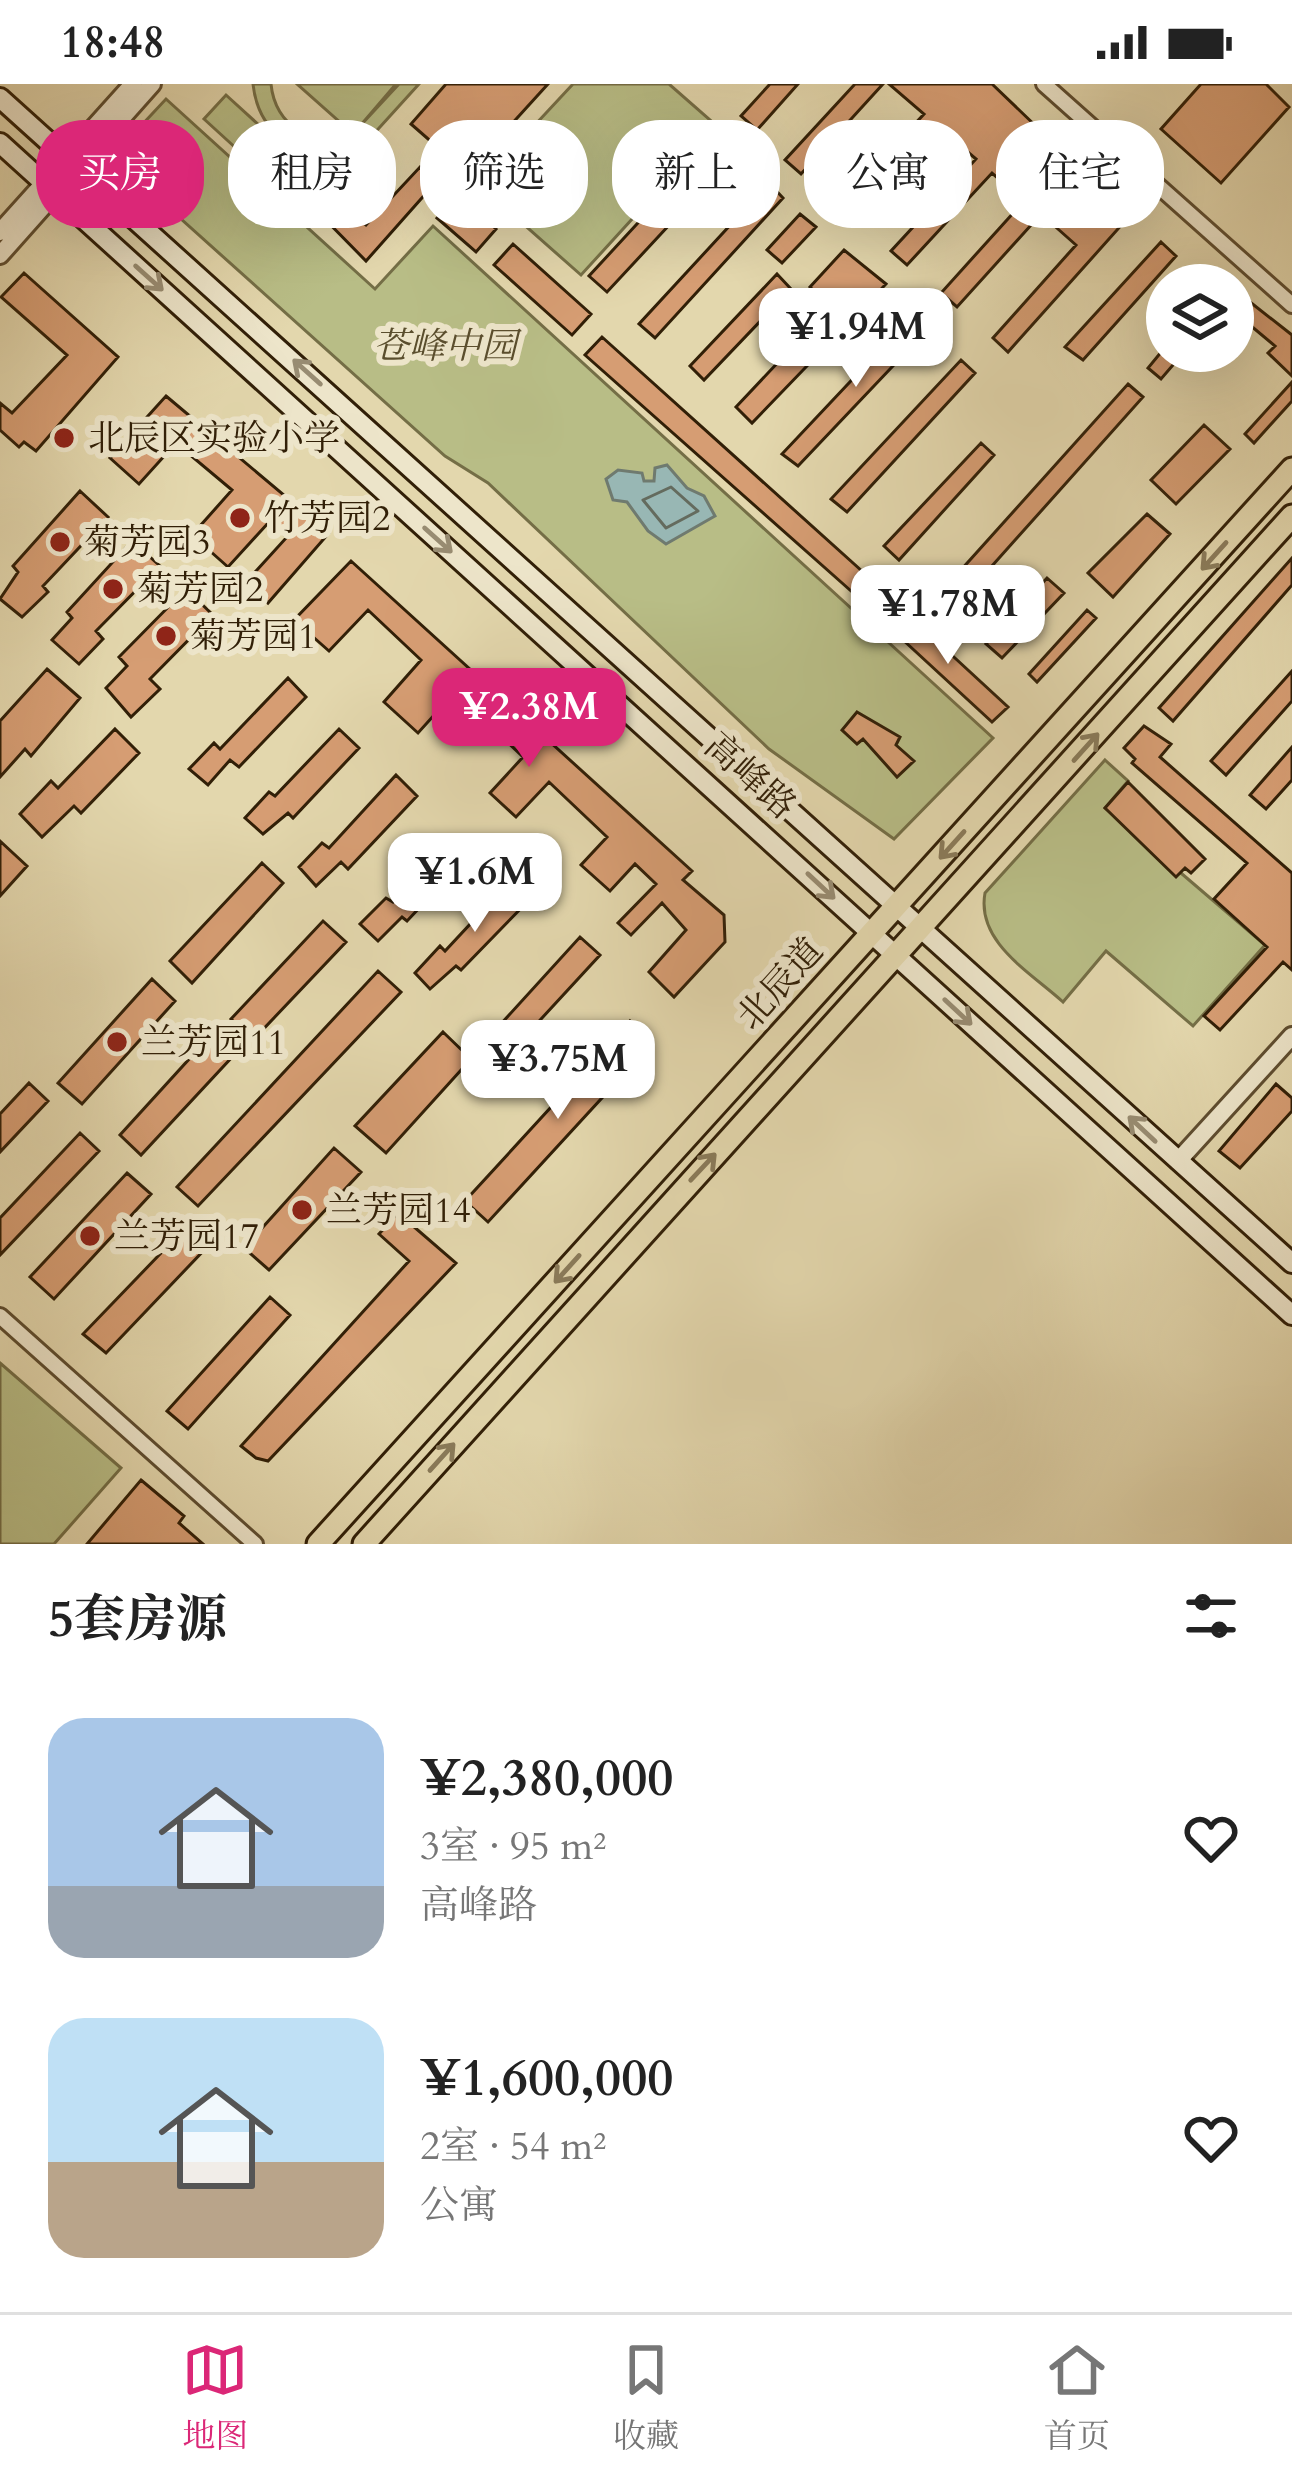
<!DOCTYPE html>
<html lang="zh">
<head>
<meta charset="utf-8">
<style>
	:root { --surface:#fff; --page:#f6f6f6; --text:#222; --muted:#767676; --line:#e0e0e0; --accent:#db2777 }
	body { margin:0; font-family:Cardo,"Noto Serif SC",serif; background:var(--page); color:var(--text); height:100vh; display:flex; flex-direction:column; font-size:45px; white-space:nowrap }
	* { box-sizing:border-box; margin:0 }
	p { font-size:39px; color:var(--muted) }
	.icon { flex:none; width:66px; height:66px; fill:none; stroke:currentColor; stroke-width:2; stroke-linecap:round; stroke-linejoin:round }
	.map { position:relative; height:1460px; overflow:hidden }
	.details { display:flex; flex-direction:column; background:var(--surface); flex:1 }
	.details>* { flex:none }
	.banner { position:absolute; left:36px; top:36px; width:1221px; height:108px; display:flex; gap:24px }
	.tools { position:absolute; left:1146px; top:180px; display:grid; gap:24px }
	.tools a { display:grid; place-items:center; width:108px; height:108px; border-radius:50%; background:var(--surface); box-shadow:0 12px 48px #0002; font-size:60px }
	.price { position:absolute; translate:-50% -102px; padding:0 27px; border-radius:24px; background:#fff; color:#222; font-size:39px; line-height:78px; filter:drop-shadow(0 3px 6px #0008) }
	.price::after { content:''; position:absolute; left:50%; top:72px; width:36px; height:27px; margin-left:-18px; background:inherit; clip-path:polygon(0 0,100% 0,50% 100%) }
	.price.active { background:var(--accent); color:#fff }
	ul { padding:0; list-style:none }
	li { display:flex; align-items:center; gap:36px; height:300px; padding:0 48px }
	li span { display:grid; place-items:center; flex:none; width:336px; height:240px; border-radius:36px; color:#555 }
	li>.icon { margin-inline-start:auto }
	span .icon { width:144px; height:144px; fill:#fffc; stroke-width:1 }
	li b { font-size:51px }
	h2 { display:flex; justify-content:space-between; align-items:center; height:144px; padding:0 48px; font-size:51px }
	.chip { padding:0 42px; border-radius:48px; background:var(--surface); box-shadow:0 12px 48px #0002; font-size:42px; line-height:108px }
	.chip.active { background:var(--accent); color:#fff }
	.status { display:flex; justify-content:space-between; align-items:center; height:84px; padding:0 60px; background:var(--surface); direction:ltr }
	.status svg { height:33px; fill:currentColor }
	.menu { display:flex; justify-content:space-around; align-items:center; height:168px; border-top:3px solid var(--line); background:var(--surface); font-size:33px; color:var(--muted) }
	.menu a { display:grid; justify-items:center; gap:6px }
	.menu .active { color:var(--accent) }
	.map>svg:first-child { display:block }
</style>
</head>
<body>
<div class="status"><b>18:48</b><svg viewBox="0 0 49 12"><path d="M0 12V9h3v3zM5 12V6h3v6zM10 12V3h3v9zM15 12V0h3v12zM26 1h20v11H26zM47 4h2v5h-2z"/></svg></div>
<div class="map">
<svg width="1292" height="1460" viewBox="0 0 1292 1460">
	<rect width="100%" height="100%" fill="#e3d7ad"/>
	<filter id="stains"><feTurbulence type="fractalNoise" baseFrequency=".00167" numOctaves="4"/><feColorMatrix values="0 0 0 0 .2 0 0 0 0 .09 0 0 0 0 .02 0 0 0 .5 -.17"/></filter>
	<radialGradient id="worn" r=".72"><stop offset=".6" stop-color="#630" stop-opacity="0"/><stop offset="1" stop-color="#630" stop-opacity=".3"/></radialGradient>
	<path fill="#b8bd86" stroke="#746e46" stroke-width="3" d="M 253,0 L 271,0 C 275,42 312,64 351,48 L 297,0 L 396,0 L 360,42 L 399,0 L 419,0 L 341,86 L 331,78 L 337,69 C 292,72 258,46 253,0 Z
		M 573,0 L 669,0 L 717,42 L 581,191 L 479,101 Z
		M 226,11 L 272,53 L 250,77 L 204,35 Z
		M 166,15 L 375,205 L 433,142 L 993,654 L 894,755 L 769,665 L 488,399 L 445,372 L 122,82 L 125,59 Z
		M 279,59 L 325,101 L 303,125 L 257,83 Z
		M 1105,676 L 1128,697 L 1105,724 L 1265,861 L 1193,942 L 1106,867 L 1063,918 C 1030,888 976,858 985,809 Z
		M 0,1279 L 121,1384 L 54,1460 L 0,1460 Z"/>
	<path fill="#98b7b4" stroke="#6f7a6f" stroke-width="3" d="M 667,381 L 687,404 L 704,412 L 715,432 L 666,460 L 648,447 L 627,418 L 613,416 L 606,395 L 618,386 L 642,389 L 644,397 L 654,397 L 655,384 Z"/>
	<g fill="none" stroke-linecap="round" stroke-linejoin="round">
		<path stroke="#646b5e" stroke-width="3" d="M 671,403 L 698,427 L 666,444 L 643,416 Z"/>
	</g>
	<path fill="#d69d73" stroke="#311f07" stroke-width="3" d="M 446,0 L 548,0 L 467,89 L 411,40 Z
		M 770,0 L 798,0 L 757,46 L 741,32 Z
		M 855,0 L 883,0 L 801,90 L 785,76 Z
		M 889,0 L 992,0 L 1115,118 L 1119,114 L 1134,127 L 1008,268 L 993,254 L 1076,161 L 1041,130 L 957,223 L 941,209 L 1024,117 L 992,89 L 907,181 L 891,167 L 976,75 L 936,41 L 852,135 L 838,122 L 924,30 Z
		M 1201,0 L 1266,0 L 1289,23 L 1221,99 L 1161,45 Z
		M 718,52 L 737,68 L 607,208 L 589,192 Z
		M 420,83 L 436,98 L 366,177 L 313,123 L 328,107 L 366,141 Z
		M 769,99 L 783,114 L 655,254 L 639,240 Z
		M 458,110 L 496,145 L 476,168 L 437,134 Z
		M 800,130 L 816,143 L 782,179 L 767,166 Z
		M 1161,158 L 1176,172 L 1083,276 L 1065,263 Z
		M 513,160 L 591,230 L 572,251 L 494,181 Z
		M 844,166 L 886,200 L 752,339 L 736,323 L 830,223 L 810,203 Z
		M 24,189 L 118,273 L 36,367 L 24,358 L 19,363 L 0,346 L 0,319 L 12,329 L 67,271 L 1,213 Z
		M 777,190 L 791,205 L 704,296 L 690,282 Z
		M 1250,218 L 1292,251 L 1292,292 L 1268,269 L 1275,262 L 1238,231 Z
		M 914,230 L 928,245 L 798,382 L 782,370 Z
		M 602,253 L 883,506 L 868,522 L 585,271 Z
		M 1162,267 L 1185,267 L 1161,295 L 1148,284 Z
		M 961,276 L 975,289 L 847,428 L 831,415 Z
		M 1292,298 L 1292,317 L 1254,359 L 1245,350 Z
		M 1128,300 L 1143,313 L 958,520 L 943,506 Z
		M 166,312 L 329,449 L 268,519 L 246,498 L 287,453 L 269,438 L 228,483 L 192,451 L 232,406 L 176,359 L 139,400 L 110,374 Z
		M 1204,341 L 1230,365 L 1176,420 L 1151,396 Z
		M 981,359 L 994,371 L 899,476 L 884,462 Z
		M 80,407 L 108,433 L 43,502 L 48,508 L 22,533 L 0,515 L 18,488 L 13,482 Z
		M 1147,430 L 1170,450 L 1113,513 L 1088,489 Z
		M 132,457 L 160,482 L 96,547 L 103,555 L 79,580 L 52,556 L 72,534 L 67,528 Z
		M 1292,474 L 1292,501 L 1173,637 L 1159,624 Z
		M 351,477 L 692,787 L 683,796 L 724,831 L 725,858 L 674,913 L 649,888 L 686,846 L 662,819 L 631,851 L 618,839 L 656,800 L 635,780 L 610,807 L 581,781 L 607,753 L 549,698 L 516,733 L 490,709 L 523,673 L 455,608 L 418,649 L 384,618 L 421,576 L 368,526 L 329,567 L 294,536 Z
		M 1047,494 L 1064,509 L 1002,574 L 986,560 Z
		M 186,505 L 213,531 L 150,595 L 160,605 L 131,633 L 106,604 L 127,582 L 119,573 Z
		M 1087,526 L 1096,534 L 1037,598 L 1029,590 Z
		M 904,527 L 1008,623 L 992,638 L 889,543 Z
		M 47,585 L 80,614 L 31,672 L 25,665 L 0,693 L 0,637 Z
		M 1292,587 L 1292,617 L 1226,691 L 1211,677 Z
		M 288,594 L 306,613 L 239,683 L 230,676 L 208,701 L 189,685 L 214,659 L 220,665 Z
		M 857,628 L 900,653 L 896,661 L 914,677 L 897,693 L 863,655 L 857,660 L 842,646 Z
		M 1144,642 L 1171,660 L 1160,673 L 1292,789 L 1292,886 L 1283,878 L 1220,946 L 1204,932 L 1267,863 L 1214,815 L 1247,779 L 1132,679 L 1135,675 L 1124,664 Z
		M 115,645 L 139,669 L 81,729 L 74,722 L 42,753 L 20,730 L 51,697 L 58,704 Z
		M 339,645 L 359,664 L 293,734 L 288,729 L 263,750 L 245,734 L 269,708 L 275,712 Z
		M 1292,663 L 1292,696 L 1266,725 L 1250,711 Z
		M 396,691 L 417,712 L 348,785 L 341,778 L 316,802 L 299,783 L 322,759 L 329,764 Z
		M 1128,698 L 1205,775 L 1191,789 L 1185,784 L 1176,793 L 1105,724 Z
		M 454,752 L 471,769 L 407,837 L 402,833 L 378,857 L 360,840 L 386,814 L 393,818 Z
		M 0,757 L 27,782 L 0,812 Z
		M 262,779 L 283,799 L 192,899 L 170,877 Z
		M 513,794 L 532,813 L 461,886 L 456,882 L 430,905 L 415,889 L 440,862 L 445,867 Z
		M 323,837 L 346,858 L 253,956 L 231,935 Z
		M 580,853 L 600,871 L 507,972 L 489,953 Z
		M 378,887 L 401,908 L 198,1122 L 177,1103 Z
		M 152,895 L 175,917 L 82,1020 L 58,999 Z
		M 630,937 L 648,954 L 634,979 L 488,1138 L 465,1117 Z
		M 443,948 L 471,975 L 386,1069 L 355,1042 Z
		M 212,950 L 234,971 L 141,1071 L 120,1051 Z
		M 29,999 L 48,1017 L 0,1068 L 0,1030 Z
		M 1276,1000 L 1292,1014 L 1292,1027 L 1240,1084 L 1219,1067 Z
		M 80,1049 L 99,1067 L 0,1171 L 0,1134 Z
		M 334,1064 L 361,1088 L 269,1186 L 244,1164 Z
		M 127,1089 L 151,1110 L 54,1215 L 30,1193 Z
		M 398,1129 L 456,1179 L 268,1377 L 256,1374 L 241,1362 L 409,1177 L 379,1150 Z
		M 187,1142 L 208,1162 L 106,1269 L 83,1250 Z
		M 270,1213 L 290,1231 L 188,1345 L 167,1327 Z
		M 141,1396 L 184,1432 L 179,1439 L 203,1460 L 87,1460 Z"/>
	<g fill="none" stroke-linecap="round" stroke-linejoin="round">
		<g stroke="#5e4d30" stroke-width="20">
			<path id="minor" d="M 1044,0 L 1292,221
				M 0,1232 L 255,1460"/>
		</g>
		<g stroke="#5e4d30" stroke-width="22">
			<path id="tertiary" d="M 0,148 L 133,0
				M 0,171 L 152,0
				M 1178,1077 L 1292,952"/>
		</g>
		<g stroke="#311f07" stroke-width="24">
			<path id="secondary" d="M 0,14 L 1292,1179
				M 0,59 L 1292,1231"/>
		</g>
		<g stroke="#311f07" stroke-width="27">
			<path id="primary" d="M 318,1460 L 1292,385
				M 364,1460 L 1292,432"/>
		</g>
		<use href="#minor" stroke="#ede5ca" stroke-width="14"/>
		<use href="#tertiary" stroke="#ede5ca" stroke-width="16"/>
		<use href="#secondary" stroke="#ede5ca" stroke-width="18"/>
		<use href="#primary" stroke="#e3d7ad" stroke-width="21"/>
	</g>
	<defs><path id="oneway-shaft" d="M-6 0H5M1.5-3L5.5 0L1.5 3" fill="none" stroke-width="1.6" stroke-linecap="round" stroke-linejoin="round" transform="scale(3)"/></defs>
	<g stroke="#988c72">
		<use href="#oneway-shaft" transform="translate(149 194) rotate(42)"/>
		<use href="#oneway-shaft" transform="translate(307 288) rotate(-138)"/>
		<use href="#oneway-shaft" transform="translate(438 456) rotate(42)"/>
		<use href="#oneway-shaft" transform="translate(821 802) rotate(43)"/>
		<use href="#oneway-shaft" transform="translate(958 928) rotate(43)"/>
		<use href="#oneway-shaft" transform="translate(1142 1045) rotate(-137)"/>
	</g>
	<g stroke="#8a7b5a">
		<use href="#oneway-shaft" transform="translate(1214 472) rotate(132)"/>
		<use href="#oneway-shaft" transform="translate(1086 663) rotate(-48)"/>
		<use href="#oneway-shaft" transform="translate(952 761) rotate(132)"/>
		<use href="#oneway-shaft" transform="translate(703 1083) rotate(-47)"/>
		<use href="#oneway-shaft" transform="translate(567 1185) rotate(132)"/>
		<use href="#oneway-shaft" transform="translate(442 1373) rotate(-48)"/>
	</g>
	<g fill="#8f2418" stroke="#ede5ca" stroke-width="4.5">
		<circle cx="64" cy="354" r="12"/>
		<circle cx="240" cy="434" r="12"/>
		<circle cx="60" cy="458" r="12"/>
		<circle cx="113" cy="505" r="12"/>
		<circle cx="166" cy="552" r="12"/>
		<circle cx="117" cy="958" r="12"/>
		<circle cx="302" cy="1126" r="12"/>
		<circle cx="90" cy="1152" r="12"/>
	</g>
	<g text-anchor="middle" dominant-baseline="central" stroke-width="12" stroke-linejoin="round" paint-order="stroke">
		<g font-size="36" font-style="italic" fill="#5a4e2d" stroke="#ede5ca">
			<text x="445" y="262">苍峰中园</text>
		</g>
		<g font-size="36" fill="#311f07" stroke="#ede5ca" text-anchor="start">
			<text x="88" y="354">北辰区实验小学</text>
			<text x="264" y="434">竹芳园2</text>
			<text x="84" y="458">菊芳园3</text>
			<text x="137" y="505">菊芳园2</text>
			<text x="190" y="552">菊芳园1</text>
			<text x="141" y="958">兰芳园11</text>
			<text x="326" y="1126">兰芳园14</text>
			<text x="114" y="1152">兰芳园17</text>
		</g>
		<g font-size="36" fill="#311f07" stroke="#ede5ca">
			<text transform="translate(750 692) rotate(42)">高峰路</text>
			<text transform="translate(780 900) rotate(-48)">北辰道</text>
		</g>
	</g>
	<rect width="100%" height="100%" filter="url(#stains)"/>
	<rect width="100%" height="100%" fill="url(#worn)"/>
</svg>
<div class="tools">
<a><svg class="icon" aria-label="layers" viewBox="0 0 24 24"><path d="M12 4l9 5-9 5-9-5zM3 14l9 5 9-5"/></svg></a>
</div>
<b class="price" style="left:856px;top:306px">¥1.94M</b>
<b class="price" style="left:948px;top:583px">¥1.78M</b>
<b class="price active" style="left:529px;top:686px">¥2.38M</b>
<b class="price" style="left:475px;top:851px">¥1.6M</b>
<b class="price" style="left:558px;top:1038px">¥3.75M</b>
<div class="banner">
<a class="chip active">买房</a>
<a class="chip">租房</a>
<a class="chip">筛选</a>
<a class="chip">新上</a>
<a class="chip">公寓</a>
<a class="chip">住宅</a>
</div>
</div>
<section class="details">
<h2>5套房源<svg class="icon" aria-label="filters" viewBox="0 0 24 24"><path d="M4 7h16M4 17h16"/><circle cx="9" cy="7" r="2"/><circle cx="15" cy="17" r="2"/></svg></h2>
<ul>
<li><span style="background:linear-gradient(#a9c7e8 70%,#9aa5b1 0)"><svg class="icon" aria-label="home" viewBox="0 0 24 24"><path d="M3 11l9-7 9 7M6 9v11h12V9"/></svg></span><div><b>¥2,380,000</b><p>3室 · 95 m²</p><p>高峰路</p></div><svg class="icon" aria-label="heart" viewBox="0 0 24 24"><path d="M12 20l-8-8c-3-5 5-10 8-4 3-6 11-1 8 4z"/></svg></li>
<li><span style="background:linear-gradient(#bfe0f5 60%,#b9a48a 0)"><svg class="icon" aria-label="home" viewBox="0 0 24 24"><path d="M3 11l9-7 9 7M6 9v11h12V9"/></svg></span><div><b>¥1,600,000</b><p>2室 · 54 m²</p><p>公寓</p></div><svg class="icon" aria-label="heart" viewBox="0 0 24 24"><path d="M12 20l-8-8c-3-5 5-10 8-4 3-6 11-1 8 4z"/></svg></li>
</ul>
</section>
<nav class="menu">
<a class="active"><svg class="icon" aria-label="map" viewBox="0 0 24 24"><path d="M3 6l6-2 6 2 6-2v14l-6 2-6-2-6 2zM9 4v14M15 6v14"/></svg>地图</a>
<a><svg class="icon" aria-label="saved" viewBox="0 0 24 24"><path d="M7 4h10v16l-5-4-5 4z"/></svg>收藏</a>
<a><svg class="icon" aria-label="home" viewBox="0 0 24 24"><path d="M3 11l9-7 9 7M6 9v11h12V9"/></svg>首页</a>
</nav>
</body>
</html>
